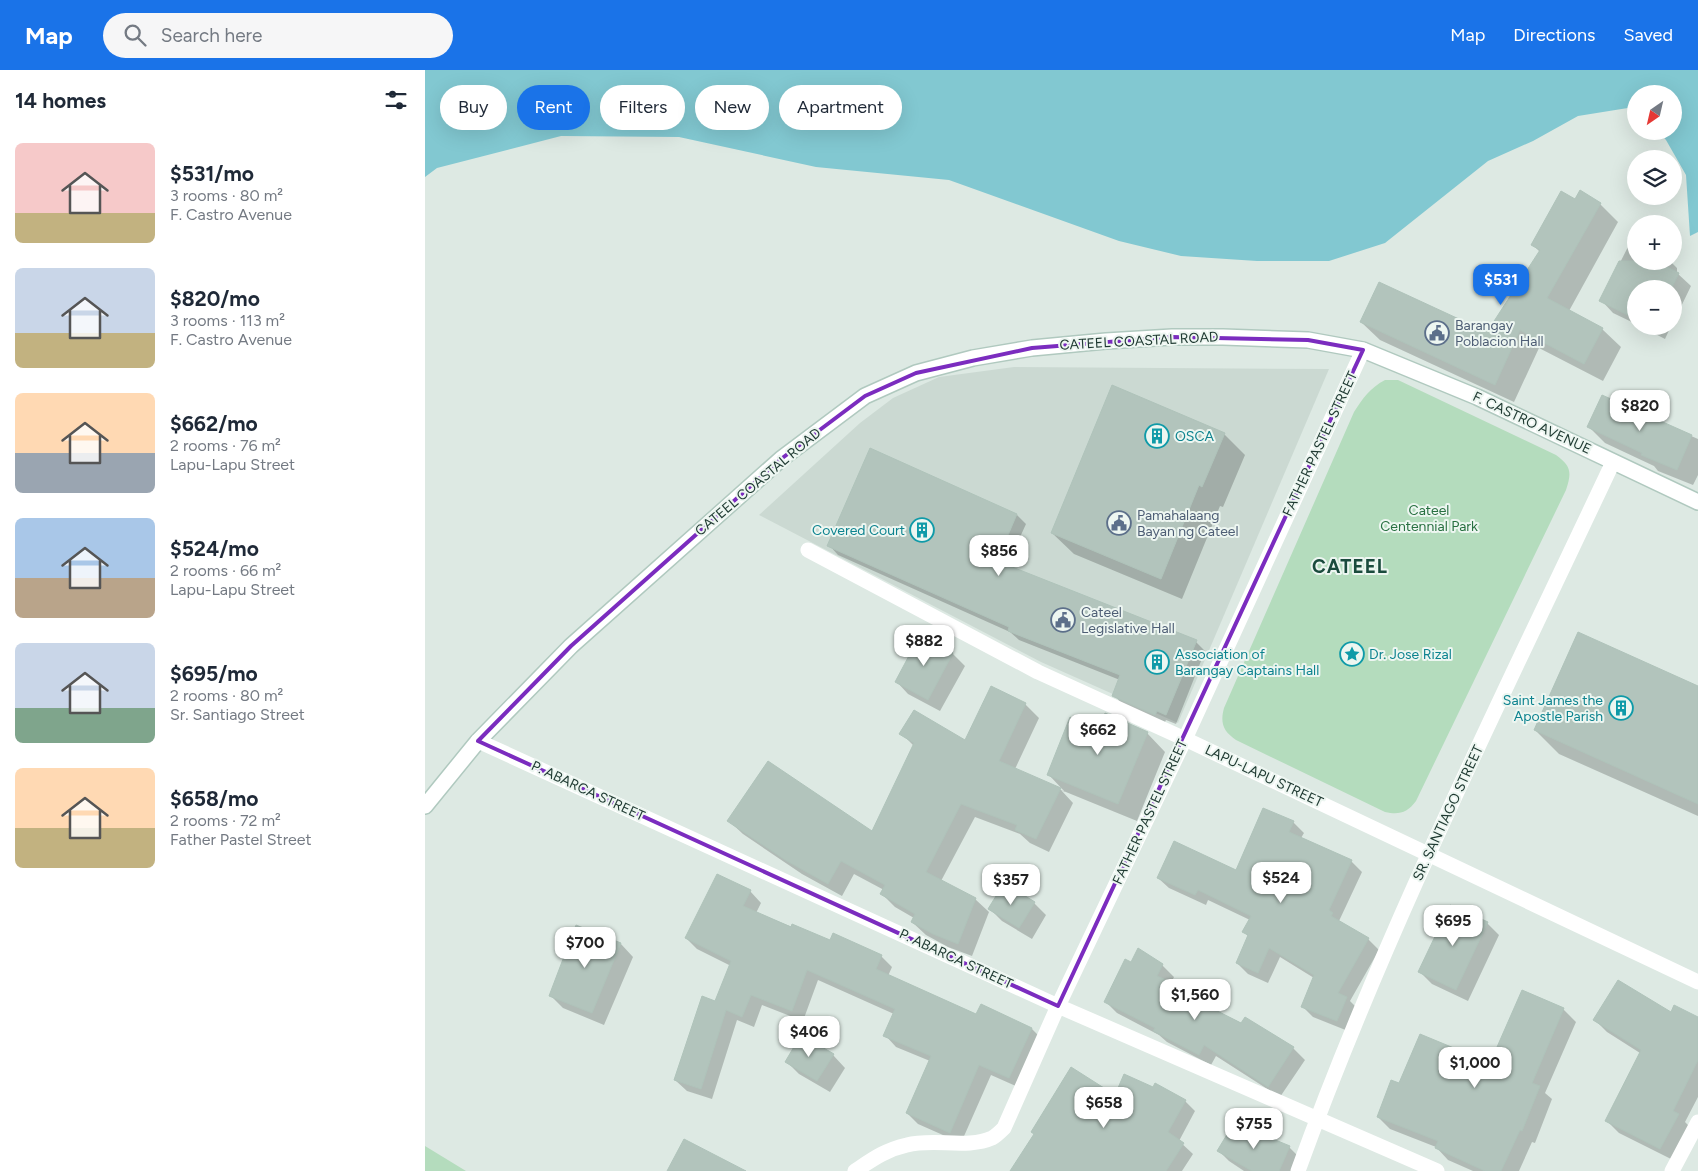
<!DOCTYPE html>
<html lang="en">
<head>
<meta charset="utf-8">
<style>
	:root { --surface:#fff; --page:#f6f6f7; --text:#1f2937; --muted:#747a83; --accent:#1a73e8 }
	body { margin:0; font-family:Figtree,sans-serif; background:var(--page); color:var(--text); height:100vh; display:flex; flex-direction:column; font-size:19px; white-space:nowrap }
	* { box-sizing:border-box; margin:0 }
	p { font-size:16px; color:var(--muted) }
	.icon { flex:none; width:28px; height:28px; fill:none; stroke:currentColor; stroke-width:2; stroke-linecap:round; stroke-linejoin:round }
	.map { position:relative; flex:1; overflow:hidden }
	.sheet { display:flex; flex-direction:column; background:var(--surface); width:425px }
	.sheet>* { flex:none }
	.guide { position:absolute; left:15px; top:15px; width:475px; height:45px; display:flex; gap:10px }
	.needle { width:32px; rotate:214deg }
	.tools { position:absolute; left:1202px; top:15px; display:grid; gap:10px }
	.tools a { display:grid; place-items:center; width:55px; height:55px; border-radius:50%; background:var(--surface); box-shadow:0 5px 20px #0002; font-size:25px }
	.price { position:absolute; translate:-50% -42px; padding:0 11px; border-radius:10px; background:#fff; color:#222; font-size:16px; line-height:32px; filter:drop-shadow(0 1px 2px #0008) }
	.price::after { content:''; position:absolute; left:50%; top:30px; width:15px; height:11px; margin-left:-8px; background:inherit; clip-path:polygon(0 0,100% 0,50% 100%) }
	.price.current { background:var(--accent); color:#fff }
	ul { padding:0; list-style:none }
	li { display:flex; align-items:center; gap:15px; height:125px; padding:0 15px }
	li span { display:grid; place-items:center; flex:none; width:140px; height:100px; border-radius:8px; color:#555 }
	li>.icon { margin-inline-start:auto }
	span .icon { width:60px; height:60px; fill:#fffc; stroke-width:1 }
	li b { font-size:21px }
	h2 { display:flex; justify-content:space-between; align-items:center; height:60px; padding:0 15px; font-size:21px }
	.pill { padding:0 18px; border-radius:22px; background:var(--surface); box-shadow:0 5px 20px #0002; font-size:18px; line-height:45px }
	.pill.current { background:var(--accent); color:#fff }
	header { display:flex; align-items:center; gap:30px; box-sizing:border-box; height:70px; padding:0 25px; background:var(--accent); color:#fff }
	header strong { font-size:24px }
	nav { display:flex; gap:28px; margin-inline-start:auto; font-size:18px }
	.search { width:350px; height:45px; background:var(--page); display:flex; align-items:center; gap:12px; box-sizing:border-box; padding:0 18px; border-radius:28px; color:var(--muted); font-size:19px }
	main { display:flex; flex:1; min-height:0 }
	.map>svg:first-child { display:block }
</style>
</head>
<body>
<header>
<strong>Map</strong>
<div class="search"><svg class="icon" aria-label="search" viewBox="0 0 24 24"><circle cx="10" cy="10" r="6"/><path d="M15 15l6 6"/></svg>Search here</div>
<nav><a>Map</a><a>Directions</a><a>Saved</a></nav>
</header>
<main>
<section class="sheet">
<h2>14 homes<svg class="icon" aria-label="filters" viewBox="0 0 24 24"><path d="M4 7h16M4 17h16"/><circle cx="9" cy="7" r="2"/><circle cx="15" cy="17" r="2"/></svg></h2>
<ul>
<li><span style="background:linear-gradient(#f6c9c9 70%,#c2b280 0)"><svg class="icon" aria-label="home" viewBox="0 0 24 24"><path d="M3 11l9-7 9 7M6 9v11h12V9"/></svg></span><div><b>$531/mo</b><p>3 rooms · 80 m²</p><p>F. Castro Avenue</p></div></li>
<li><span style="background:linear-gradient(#c9d6e8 65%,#c2b280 0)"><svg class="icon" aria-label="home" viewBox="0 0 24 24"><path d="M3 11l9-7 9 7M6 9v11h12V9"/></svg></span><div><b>$820/mo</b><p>3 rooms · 113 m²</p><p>F. Castro Avenue</p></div></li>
<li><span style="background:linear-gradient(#ffd9b3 60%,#9aa5b1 0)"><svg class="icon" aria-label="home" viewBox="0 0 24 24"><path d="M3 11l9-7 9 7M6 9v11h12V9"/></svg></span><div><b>$662/mo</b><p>2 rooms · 76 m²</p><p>Lapu-Lapu Street</p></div></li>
<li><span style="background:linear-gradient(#a9c7e8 60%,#b9a48a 0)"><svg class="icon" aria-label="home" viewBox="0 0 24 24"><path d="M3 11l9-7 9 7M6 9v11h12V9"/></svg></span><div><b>$524/mo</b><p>2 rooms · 66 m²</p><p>Lapu-Lapu Street</p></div></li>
<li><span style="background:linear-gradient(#c9d6e8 65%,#7fa58c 0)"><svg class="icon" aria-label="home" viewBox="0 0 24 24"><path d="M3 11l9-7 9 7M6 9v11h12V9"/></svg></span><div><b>$695/mo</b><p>2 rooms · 80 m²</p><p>Sr. Santiago Street</p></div></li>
<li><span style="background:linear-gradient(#ffd9b3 60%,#c2b280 0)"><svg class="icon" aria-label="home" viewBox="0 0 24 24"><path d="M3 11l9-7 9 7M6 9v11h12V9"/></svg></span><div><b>$658/mo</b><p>2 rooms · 72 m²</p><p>Father Pastel Street</p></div></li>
</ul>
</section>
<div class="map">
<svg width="1273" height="1101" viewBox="0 0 1273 1101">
	<rect width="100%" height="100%" fill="#dde9e3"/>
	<path fill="#cbd9d2" d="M 589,297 L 904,299 L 753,653 L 616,592 L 334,445 L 435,353 L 468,328 L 514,307 Z"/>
	<path fill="#b4dcbd" d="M 960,310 L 973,310 L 1131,385 C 1146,396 1147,402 1141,420 L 991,731 C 982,743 974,745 960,742 L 811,670 C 798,661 795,653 799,638 L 929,342 C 938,328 945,318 960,310 Z
		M 0,1076 L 41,1101 L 0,1101 Z"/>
	<path fill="#82c8d1" d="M 0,0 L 1273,0 L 1273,162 L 1265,166 L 1261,105 L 1241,70 L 1233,61 L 1249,61 L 1249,24 L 1211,24 L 1211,38 L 1209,37 L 1153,46 L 1108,71 L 1063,91 L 960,173 L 904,191 L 832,191 L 756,186 L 694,171 L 524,110 L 391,97 L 254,67 L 136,66 L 12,98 L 0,107 Z"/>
	<path fill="#0003" d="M 1150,130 L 1175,134 L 1193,152 L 1144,241 L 1177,259 L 1196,277 L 1178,311 L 1114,278 L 1089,332 L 955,270 L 936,252 L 1062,264 L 1115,182 L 1108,175 Z
		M 1207,169 L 1211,172 L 1211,191 L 1245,191 L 1252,198 L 1252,203 L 1266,216 L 1249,251 L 1249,219 L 1211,219 L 1211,254 L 1188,243 L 1176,230 Z
		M 1215,256 L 1246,256 L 1240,269 Z
		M 1178,327 L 1273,369 L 1273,405 L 1268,415 L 1233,401 L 1229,396 L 1180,373 L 1164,357 Z
		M 799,364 L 820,385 L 798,437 L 795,436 L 757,529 L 649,484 L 627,463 Z
		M 446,380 L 592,445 L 601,454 L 582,496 L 771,572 L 780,581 L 751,654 L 741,650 L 739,654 L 698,635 L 689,625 L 695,610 L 594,570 L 585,562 L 413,485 L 404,475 Z
		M 1153,564 L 1273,617 L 1273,746 L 1134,684 L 1110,660 Z
		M 496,566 L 528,584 L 540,596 L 515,641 L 483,624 L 471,611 Z
		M 600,634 L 614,648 L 590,699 L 640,722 L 623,704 L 674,660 L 722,663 L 740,682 L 712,751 L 636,720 L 648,733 L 624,782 L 605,773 L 595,764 L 550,747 L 516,811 L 550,829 L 564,842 L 547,886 L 523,877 L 501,865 L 487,852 L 489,848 L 470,837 L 457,824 L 459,820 L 429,804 L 417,826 L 377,804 L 318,764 L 304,751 L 448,763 L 489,676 L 476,663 L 540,672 Z
		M 868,752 L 879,763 L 876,768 L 926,791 L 937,802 L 914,851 L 943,869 L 954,880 L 925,931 L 932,938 L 923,961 L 888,947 L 878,937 L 889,908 L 855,887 L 843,913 L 823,904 L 812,893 L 824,867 L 818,861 L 825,850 L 783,830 L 781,835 L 744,818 L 733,808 L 811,802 Z
		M 325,821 L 336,833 L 331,843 L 406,872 L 456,886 L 467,897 L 463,906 L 552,945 L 557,935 L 607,959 L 618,970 L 595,1018 L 566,1005 L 536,1073 L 493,1054 L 482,1043 L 505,991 L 471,977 L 460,965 L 469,944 L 393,910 L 378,951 L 337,935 L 329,957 L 312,950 L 287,1029 L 262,1021 L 250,1010 L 291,933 L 306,896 L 272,879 L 261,868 Z
		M 609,833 L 621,845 L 607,869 L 577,851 L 565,839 Z
		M 1062,853 L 1074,865 L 1043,931 L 1007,914 L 995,902 Z
		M 152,857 L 196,874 L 208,887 L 179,955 L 138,938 L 126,926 Z
		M 707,894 L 737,895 L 749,907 L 745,915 L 752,922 L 868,978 L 880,990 L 855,1027 L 791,986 L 786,995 L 742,972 L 734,965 L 692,943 L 681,932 Z
		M 1098,922 L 1139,940 L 1151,952 L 1120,1023 L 1127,1029 L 1110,1073 L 1107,1072 L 1094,1101 L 1048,1101 L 1023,1090 L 1011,1077 L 965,1059 L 953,1047 L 975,1015 L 1066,994 Z
		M 1250,937 L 1273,949 L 1273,1027 L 1260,1052 L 1265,1057 L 1248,1090 L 1194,1063 L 1181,1050 L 1215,983 L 1182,962 L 1170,950 L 1246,944 Z
		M 408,985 L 420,998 L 405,1022 L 374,1004 L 361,991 Z
		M 691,1026 L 760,1031 L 770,1041 L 754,1071 L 768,1084 L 757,1101 L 587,1101 Z
		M 864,1077 L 874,1087 L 868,1101 L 819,1101 L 804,1091 L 794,1081 Z"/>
	<path fill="#b2c4bc" stroke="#afc3ba" d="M 1155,120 L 1176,133 L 1122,228 L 1178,258 L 1159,294 L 1095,260 L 1070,315 L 935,252 L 954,212 L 1062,262 L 1115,180 L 1106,175 L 1136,121 L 1150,129 Z
		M 1194,191 L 1240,191 L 1240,196 L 1254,203 L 1246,219 L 1211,219 L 1211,249 L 1174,231 Z
		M 687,315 L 800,363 L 777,417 L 774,415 L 736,509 L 626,463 Z
		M 1177,325 L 1267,365 L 1252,400 L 1216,385 L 1217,383 L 1162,357 Z
		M 445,378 L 592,444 L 572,491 L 772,570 L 741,645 L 732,641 L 730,645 L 687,626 L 695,605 L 583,561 L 584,557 L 402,476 Z
		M 1153,562 L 1273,616 L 1273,734 L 1109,660 Z
		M 495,565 L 528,583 L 503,630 L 470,612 Z
		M 566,616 L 601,633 L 574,691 L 636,718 L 611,769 L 590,760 L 592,755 L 536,734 L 501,802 L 551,828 L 533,874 L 508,864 L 486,852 L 490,844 L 455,824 L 460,815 L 416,791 L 403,814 L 362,791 L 302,751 L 343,691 L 447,761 L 489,673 L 474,664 L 489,640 L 540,670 Z
		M 680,643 L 723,662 L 693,734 L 622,705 L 645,647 L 674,659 Z
		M 838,738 L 869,751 L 864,762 L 927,790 L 904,840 L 908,843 L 906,846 L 944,868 L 913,923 L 922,927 L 912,951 L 876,937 L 889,905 L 844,878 L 833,903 L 811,893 L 823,865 L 817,862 L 826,846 L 773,820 L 770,825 L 732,808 L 749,771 L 811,800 Z
		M 292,804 L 326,820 L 318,836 L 366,857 L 367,854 L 405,870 L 408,863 L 457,885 L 451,899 L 551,944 L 556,934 L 607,958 L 584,1008 L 554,995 L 525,1063 L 481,1043 L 506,986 L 458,966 L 470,939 L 382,900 L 367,941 L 326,925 L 317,947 L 301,940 L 276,1019 L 249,1010 L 277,926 L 290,931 L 306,891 L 260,868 Z
		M 579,813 L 610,832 L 594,858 L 563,839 Z
		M 1025,835 L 1063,852 L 1031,920 L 993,902 Z
		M 151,855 L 196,873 L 167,943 L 124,926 Z
		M 713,878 L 738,894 L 732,906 L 743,911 L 741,915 L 816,953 L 820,947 L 869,977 L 843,1017 L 779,975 L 774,985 L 728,961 L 730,958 L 679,932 L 700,889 L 706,892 Z
		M 1193,910 L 1246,942 L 1249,935 L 1273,947 L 1273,990 L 1248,1041 L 1254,1044 L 1235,1079 L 1180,1051 L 1216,980 L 1168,950 Z
		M 1097,920 L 1139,938 L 1107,1013 L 1115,1016 L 1097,1061 L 1095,1060 L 1076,1101 L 1060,1101 L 1010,1078 L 1013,1071 L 952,1047 L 966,1010 L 974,1013 L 995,964 L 1065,993 Z
		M 376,965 L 409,984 L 392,1011 L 360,992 Z
		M 646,997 L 690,1025 L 699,1004 L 728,1017 L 730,1013 L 761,1030 L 743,1062 L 759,1073 L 741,1101 L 585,1101 L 609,1064 L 606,1062 Z
		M 809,1053 L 865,1076 L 854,1101 L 827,1101 L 792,1081 Z
		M 259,1069 L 321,1101 L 242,1101 Z"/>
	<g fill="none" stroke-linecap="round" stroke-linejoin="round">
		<g stroke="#b0c9bf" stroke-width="18">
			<path id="secondary" d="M 0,736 L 53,671 L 146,576 L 356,389 L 440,326 L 491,303 L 548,288 L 607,278 L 681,271 L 747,267 L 798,267 L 883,270 L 938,280 L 1052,327 L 1273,432"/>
		</g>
		<path stroke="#fff" stroke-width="15" d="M 383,480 L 613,602 L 760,669 L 1273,912
			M 53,671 L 633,936 L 1012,1101
			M 430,1101 C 448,1089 460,1080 482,1075 C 508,1068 543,1079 567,1068 C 571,1066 575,1062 579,1058 L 633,936 L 760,669 L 938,280
			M 873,1101 C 961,858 1078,626 1188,392
			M 1247,1101 L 1273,1052"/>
		<use href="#secondary" stroke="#fff" stroke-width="15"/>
	</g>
	<path fill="none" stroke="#7b2cbf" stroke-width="4" stroke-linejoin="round" d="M 747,267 L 883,270 L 938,280 L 633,936 L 53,671 L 146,576 L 356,389 L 440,326 L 491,303 L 607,278 Z"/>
	<defs>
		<g id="civic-ring" transform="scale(1.25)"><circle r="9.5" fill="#edf6f1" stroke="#5c6f8a" stroke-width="1.5"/><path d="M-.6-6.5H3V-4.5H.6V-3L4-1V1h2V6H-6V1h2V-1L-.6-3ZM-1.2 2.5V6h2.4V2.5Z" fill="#5c6f8a"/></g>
		<g id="building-ring" transform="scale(1.25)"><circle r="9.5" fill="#edf6f1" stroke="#0f9aa8" stroke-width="1.5"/><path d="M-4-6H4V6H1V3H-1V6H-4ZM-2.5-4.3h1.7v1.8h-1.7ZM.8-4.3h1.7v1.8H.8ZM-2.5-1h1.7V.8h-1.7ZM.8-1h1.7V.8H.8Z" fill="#0f9aa8"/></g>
		<g id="sight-ring" transform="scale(1.25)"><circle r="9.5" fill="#edf6f1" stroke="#0f9aa8" stroke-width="1.5"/><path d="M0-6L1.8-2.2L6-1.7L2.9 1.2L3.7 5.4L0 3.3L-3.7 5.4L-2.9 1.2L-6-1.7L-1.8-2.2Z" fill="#0f9aa8"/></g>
	</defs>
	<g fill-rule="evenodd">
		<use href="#civic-ring" x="1012" y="263"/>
		<use href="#building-ring" x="732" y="366"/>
		<use href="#civic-ring" x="694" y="453"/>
		<use href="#building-ring" x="497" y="460"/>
		<use href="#civic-ring" x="638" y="550"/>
		<use href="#sight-ring" x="927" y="584"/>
		<use href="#building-ring" x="732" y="592"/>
		<use href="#building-ring" x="1196" y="638"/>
	</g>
	<g text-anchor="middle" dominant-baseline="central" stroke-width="4" stroke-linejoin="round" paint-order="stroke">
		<g font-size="14" fill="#4e5e75" stroke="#edf6f1" text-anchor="start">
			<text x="1030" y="255">Barangay<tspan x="1030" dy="16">Poblacion Hall</tspan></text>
			<text x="712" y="445">Pamahalaang<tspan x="712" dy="16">Bayan ng Cateel</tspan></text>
			<text x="656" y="542">Cateel<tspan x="656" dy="16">Legislative Hall</tspan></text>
		</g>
		<g font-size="14" fill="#1e3931" stroke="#edf6f1">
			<text transform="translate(714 271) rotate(-3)">CATEEL COASTAL ROAD</text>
			<text transform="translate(1107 353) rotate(25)">F. CASTRO AVENUE</text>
			<text transform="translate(895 374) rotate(-65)">FATHER PASTEL STREET</text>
			<text transform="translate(333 412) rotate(-40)">CATEEL COASTAL ROAD</text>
			<text transform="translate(839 706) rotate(25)">LAPU-LAPU STREET</text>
			<text transform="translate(163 721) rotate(25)">P. ABARCA STREET</text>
			<text transform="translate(725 742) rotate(-65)">FATHER PASTEL STREET</text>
			<text transform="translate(1023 743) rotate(-65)">SR. SANTIAGO STREET</text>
			<text transform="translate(531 889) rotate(25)">P. ABARCA STREET</text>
		</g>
		<g font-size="14" fill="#0d838f" stroke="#edf6f1" text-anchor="start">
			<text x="750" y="366">OSCA</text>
			<text x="480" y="460" text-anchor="end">Covered Court</text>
			<text x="750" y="584">Association of<tspan x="750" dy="16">Barangay Captains Hall</tspan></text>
			<text x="944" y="584">Dr. Jose Rizal</text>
			<text x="1178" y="630" text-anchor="end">Saint James the<tspan x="1178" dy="16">Apostle Parish</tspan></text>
		</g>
		<g font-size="14" fill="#287041" stroke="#edf6f1">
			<text x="1004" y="440">Cateel<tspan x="1004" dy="16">Centennial Park</tspan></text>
		</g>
		<g font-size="19" font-weight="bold" letter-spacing="1" fill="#1a4b3d" stroke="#edf6f1">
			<text x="925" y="496">CATEEL</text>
		</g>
	</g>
</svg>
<div class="tools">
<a><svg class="needle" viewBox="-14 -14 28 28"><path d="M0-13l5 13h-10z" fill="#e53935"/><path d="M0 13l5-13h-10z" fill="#747a83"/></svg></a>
<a><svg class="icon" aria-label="layers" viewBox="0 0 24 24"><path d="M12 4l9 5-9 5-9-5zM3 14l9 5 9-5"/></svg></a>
<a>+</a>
<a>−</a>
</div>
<b class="price current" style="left:1076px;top:236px">$531</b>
<b class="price" style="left:1215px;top:362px">$820</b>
<b class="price" style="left:574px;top:507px">$856</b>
<b class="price" style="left:499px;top:597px">$882</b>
<b class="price" style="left:673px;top:686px">$662</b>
<b class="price" style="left:856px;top:834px">$524</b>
<b class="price" style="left:586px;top:836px">$357</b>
<b class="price" style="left:1028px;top:877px">$695</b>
<b class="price" style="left:160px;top:899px">$700</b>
<b class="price" style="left:770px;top:951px">$1,560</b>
<b class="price" style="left:384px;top:988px">$406</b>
<b class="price" style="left:1050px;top:1019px">$1,000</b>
<b class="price" style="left:679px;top:1059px">$658</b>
<b class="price" style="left:829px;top:1080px">$755</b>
<div class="guide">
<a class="pill">Buy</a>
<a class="pill current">Rent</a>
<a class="pill">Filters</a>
<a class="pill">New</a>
<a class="pill">Apartment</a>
</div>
</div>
</main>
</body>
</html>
